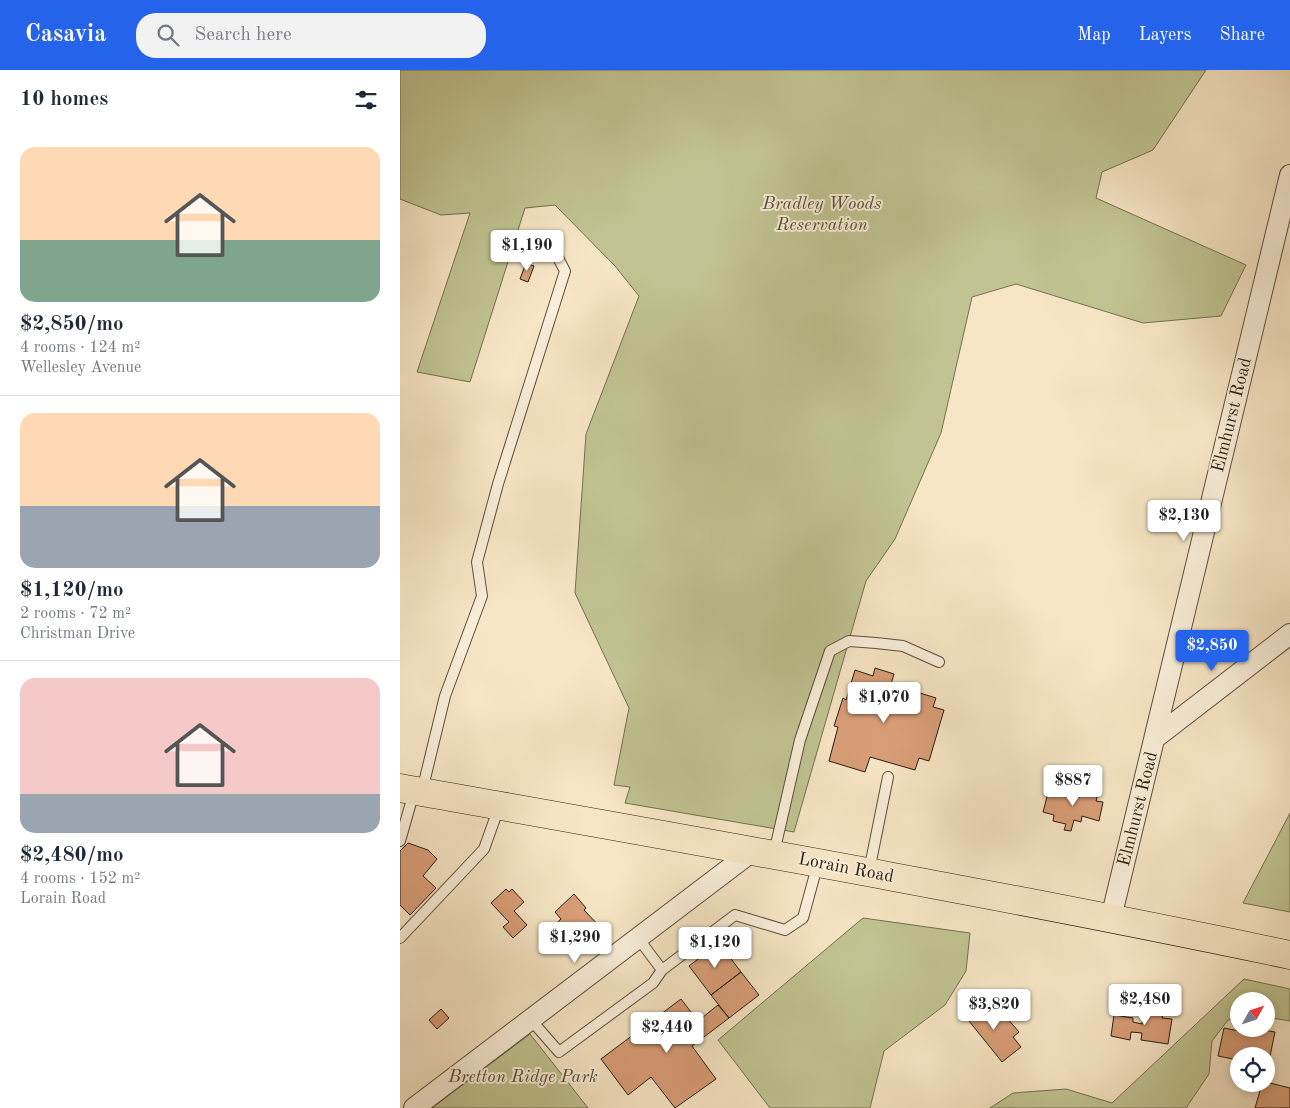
<!DOCTYPE html>
<html lang="en">
<head>
<meta charset="utf-8">
<style>
	:root { --surface:#fff; --page:#f2f2f3; --text:#1f2937; --muted:#747a83; --line:#e0e1e3; --accent:#2563eb }
	body { margin:0; font-family:"Old Standard TT",serif; background:var(--page); color:var(--text); height:100vh; display:flex; flex-direction:column; font-size:19px; white-space:nowrap }
	* { box-sizing:border-box; margin:0 }
	p { font-size:16px; color:var(--muted) }
	.icon { flex:none; width:28px; height:28px; fill:none; stroke:currentColor; stroke-width:2; stroke-linecap:round; stroke-linejoin:round }
	.map { position:relative; flex:1; overflow:hidden }
	.side { display:flex; flex-direction:column; background:var(--surface); width:400px }
	.side>* { flex:none }
	.needle { width:32px; rotate:50deg }
	.tools { position:absolute; left:830px; top:922px; display:grid; gap:10px }
	.tools a { display:grid; place-items:center; width:45px; height:45px; border-radius:50%; background:var(--surface); box-shadow:0 2px 8px #0003; font-size:25px }
	.price { position:absolute; translate:-50% -42px; padding:0 11px; border-radius:5px; background:#fff; color:#222; font-size:16px; line-height:32px; filter:drop-shadow(0 1px 2px #0008) }
	.price::after { content:''; position:absolute; left:50%; top:30px; width:15px; height:11px; margin-left:-8px; background:inherit; clip-path:polygon(0 0,100% 0,50% 100%) }
	.price.selected { background:var(--accent); color:#fff }
	ul { padding:0; list-style:none }
	li { display:grid; align-content:center; gap:10px; height:265px; padding:0 20px }
	li+li { border-top:1px solid var(--line) }
	li span { display:grid; place-items:center; height:155px; border-radius:15px; color:#555 }
	li>.icon { margin-inline-start:auto }
	span .icon { width:90px; height:90px; fill:#fffc; stroke-width:1 }
	li b { font-size:21px }
	h2 { display:flex; justify-content:space-between; align-items:center; height:60px; padding:0 20px; font-size:21px }
	header { display:flex; align-items:center; gap:30px; box-sizing:border-box; height:70px; padding:0 25px; background:var(--accent); color:#fff }
	header strong { font-size:24px }
	nav { display:flex; gap:28px; margin-inline-start:auto; font-size:18px }
	.search { width:350px; height:45px; background:var(--page); display:flex; align-items:center; gap:12px; box-sizing:border-box; padding:0 18px; border-radius:20px; color:var(--muted); font-size:19px }
	main { display:flex; flex:1; min-height:0 }
	.map>svg:first-child { display:block }
</style>
</head>
<body>
<header>
<strong>Casavia</strong>
<div class="search"><svg class="icon" aria-label="search" viewBox="0 0 24 24"><circle cx="10" cy="10" r="6"/><path d="M15 15l6 6"/></svg>Search here</div>
<nav><a>Map</a><a>Layers</a><a>Share</a></nav>
</header>
<main>
<section class="side">
<h2>10 homes<svg class="icon" aria-label="filters" viewBox="0 0 24 24"><path d="M4 7h16M4 17h16"/><circle cx="9" cy="7" r="2"/><circle cx="15" cy="17" r="2"/></svg></h2>
<ul>
<li><span style="background:linear-gradient(#ffd9b3 60%,#7fa58c 0)"><svg class="icon" aria-label="home" viewBox="0 0 24 24"><path d="M3 11l9-7 9 7M6 9v11h12V9"/></svg></span><div><b>$2,850/mo</b><p>4 rooms · 124 m²</p><p>Wellesley Avenue</p></div></li>
<li><span style="background:linear-gradient(#ffd9b3 60%,#9aa5b1 0)"><svg class="icon" aria-label="home" viewBox="0 0 24 24"><path d="M3 11l9-7 9 7M6 9v11h12V9"/></svg></span><div><b>$1,120/mo</b><p>2 rooms · 72 m²</p><p>Christman Drive</p></div></li>
<li><span style="background:linear-gradient(#f6c9c9 75%,#9aa5b1 0)"><svg class="icon" aria-label="home" viewBox="0 0 24 24"><path d="M3 11l9-7 9 7M6 9v11h12V9"/></svg></span><div><b>$2,480/mo</b><p>4 rooms · 152 m²</p><p>Lorain Road</p></div></li>
</ul>
</section>
<div class="map">
<svg width="890" height="1038" viewBox="0 0 890 1038">
	<rect width="100%" height="100%" fill="#f7e6c6"/>
	<filter id="stains"><feTurbulence type="fractalNoise" baseFrequency=".004" numOctaves="4"/><feColorMatrix values="0 0 0 0 .2 0 0 0 0 .09 0 0 0 0 .02 0 0 0 .5 -.17"/></filter>
	<radialGradient id="worn" r=".72"><stop offset=".6" stop-color="#630" stop-opacity="0"/><stop offset="1" stop-color="#630" stop-opacity=".3"/></radialGradient>
	<path fill="#c1c492" stroke="#747050" d="M 0,0 L 806,0 L 753,80 L 702,102 L 696,128 L 846,195 L 821,246 L 743,253 L 616,214 L 572,227 L 541,363 L 495,469 L 466,511 L 394,762 L 225,733 L 230,717 L 214,715 L 229,638 L 175,523 L 186,364 L 239,226 L 215,196 L 155,135 L 125,138 L 70,312 L 17,302 L 70,143 L 41,145 L 0,129 Z
		M 890,743 L 890,842 L 843,833 Z
		M 463,848 L 570,863 L 566,901 L 545,935 L 484,981 L 470,1038 L 370,1038 L 318,970 Z
		M 844,909 L 890,919 L 890,951 L 866,947 L 866,931 L 839,931 L 839,949 L 828,950 L 812,971 L 809,1004 L 786,1038 L 590,1038 L 613,1023 L 666,1019 L 712,1033 Z
		M 130,964 L 188,1038 L 32,1038 Z"/>
	<path fill="#d99e78" stroke="#281d0d" d="M 126,193 L 134,196 L 128,212 L 120,209 Z
		M 475,598 L 494,604 L 491,614 L 536,628 L 533,637 L 544,640 L 529,691 L 519,688 L 515,700 L 470,687 L 465,702 L 429,691 L 438,657 L 434,656 L 443,628 L 446,630 L 455,600 L 473,606 Z
		M 682,717 L 699,720 L 696,731 L 703,732 L 699,751 L 682,746 L 681,752 L 674,750 L 671,761 L 664,760 L 666,754 L 653,751 L 654,745 L 643,742 L 649,719 L 680,727 Z
		M 8,773 L 28,780 L 37,789 L 23,806 L 36,818 L 10,845 L 0,835 L 0,781 Z
		M 106,819 L 109,822 L 112,819 L 124,832 L 114,841 L 127,855 L 113,868 L 103,857 L 109,852 L 91,833 Z
		M 174,824 L 186,838 L 184,840 L 203,860 L 189,873 L 181,863 L 178,866 L 170,858 L 155,872 L 147,862 L 161,849 L 155,842 Z
		M 319,873 L 341,902 L 311,925 L 289,896 Z
		M 341,902 L 359,925 L 329,948 L 311,925 Z
		M 281,929 L 298,951 L 318,935 L 329,948 L 292,976 L 316,1009 L 275,1038 L 251,1007 L 228,1025 L 201,989 Z
		M 584,930 L 601,951 L 606,947 L 619,962 L 613,967 L 621,977 L 602,992 L 565,946 Z
		M 745,933 L 764,936 L 762,948 L 772,949 L 768,974 L 741,970 L 742,963 L 731,962 L 730,970 L 711,966 L 714,945 L 733,948 L 733,952 L 742,954 Z
		M 41,939 L 49,948 L 37,959 L 29,950 Z
		M 824,958 L 839,961 L 840,959 L 858,959 L 875,962 L 869,991 L 866,990 L 866,986 L 839,985 L 838,990 L 818,986 Z
		M 866,1012 L 890,1018 L 890,1038 L 855,1038 L 862,1014 L 866,1014 Z"/>
	<g fill="none" stroke-linecap="round" stroke-linejoin="round">
		<g stroke="#5c4f3b" stroke-width="12">
			<path id="service" d="M 22,721 L 45,626 L 82,526 L 77,492 L 98,414 L 165,201 L 156,184
				M 0,771 L 14,722
				M 374,783 L 400,670 L 430,581 L 449,571 L 476,573 L 503,576 L 539,592
				M 469,801 L 488,707
				M 0,868 L 84,779 L 99,737
				M 238,868 L 262,900 L 335,845 L 385,860 L 403,848 L 418,793
				M 131,950 L 159,982 L 253,913 L 262,900"/>
		</g>
		<g stroke="#5c4f3b" stroke-width="22">
			<path id="minor" d="M 755,668 L 890,564
				M 711,848 L 890,105
				M 14,1038 L 354,780"/>
		</g>
		<g stroke="#281d0d" stroke-width="29">
			<path id="primary" d="M 0,718 C 297,771 595,823 890,885"/>
		</g>
		<use href="#service" stroke="#faefda" stroke-width="10"/>
		<use href="#minor" stroke="#faefda" stroke-width="20"/>
		<use href="#primary" stroke="#f7e6c6" stroke-width="28"/>
	</g>
	<g text-anchor="middle" dominant-baseline="central" stroke-width="4" stroke-linejoin="round" paint-order="stroke">
		<g font-size="18" font-style="italic" fill="#564f35" stroke="#faefda">
			<text x="422" y="134">Bradley Woods<tspan x="422" dy="21">Reservation</tspan></text>
			<text x="123" y="1007">Bretton Ridge Park</text>
		</g>
		<g font-size="18" fill="#281d0d" stroke="#faefda">
			<text transform="translate(832 345) rotate(-76)">Elmhurst Road</text>
			<text transform="translate(738 739) rotate(-76)">Elmhurst Road</text>
			<text transform="translate(446 798) rotate(11)">Lorain Road</text>
		</g>
	</g>
	<rect width="100%" height="100%" filter="url(#stains)"/>
	<rect width="100%" height="100%" fill="url(#worn)"/>
</svg>
<div class="tools">
<a><svg class="needle" viewBox="-14 -14 28 28"><path d="M0-13l5 13h-10z" fill="#e53935"/><path d="M0 13l5-13h-10z" fill="#747a83"/></svg></a>
<a><svg class="icon" aria-label="locate" viewBox="0 0 24 24"><circle cx="12" cy="12" r="6"/><path d="M12 2v4M12 18v4M2 12h4M18 12h4"/></svg></a>
</div>
<b class="price" style="left:127px;top:202px">$1,190</b>
<b class="price" style="left:784px;top:472px">$2,130</b>
<b class="price selected" style="left:812px;top:602px">$2,850</b>
<b class="price" style="left:484px;top:654px">$1,070</b>
<b class="price" style="left:673px;top:737px">$887</b>
<b class="price" style="left:175px;top:894px">$1,290</b>
<b class="price" style="left:315px;top:899px">$1,120</b>
<b class="price" style="left:745px;top:956px">$2,480</b>
<b class="price" style="left:594px;top:961px">$3,820</b>
<b class="price" style="left:267px;top:984px">$2,440</b>
</div>
</main>
</body>
</html>
